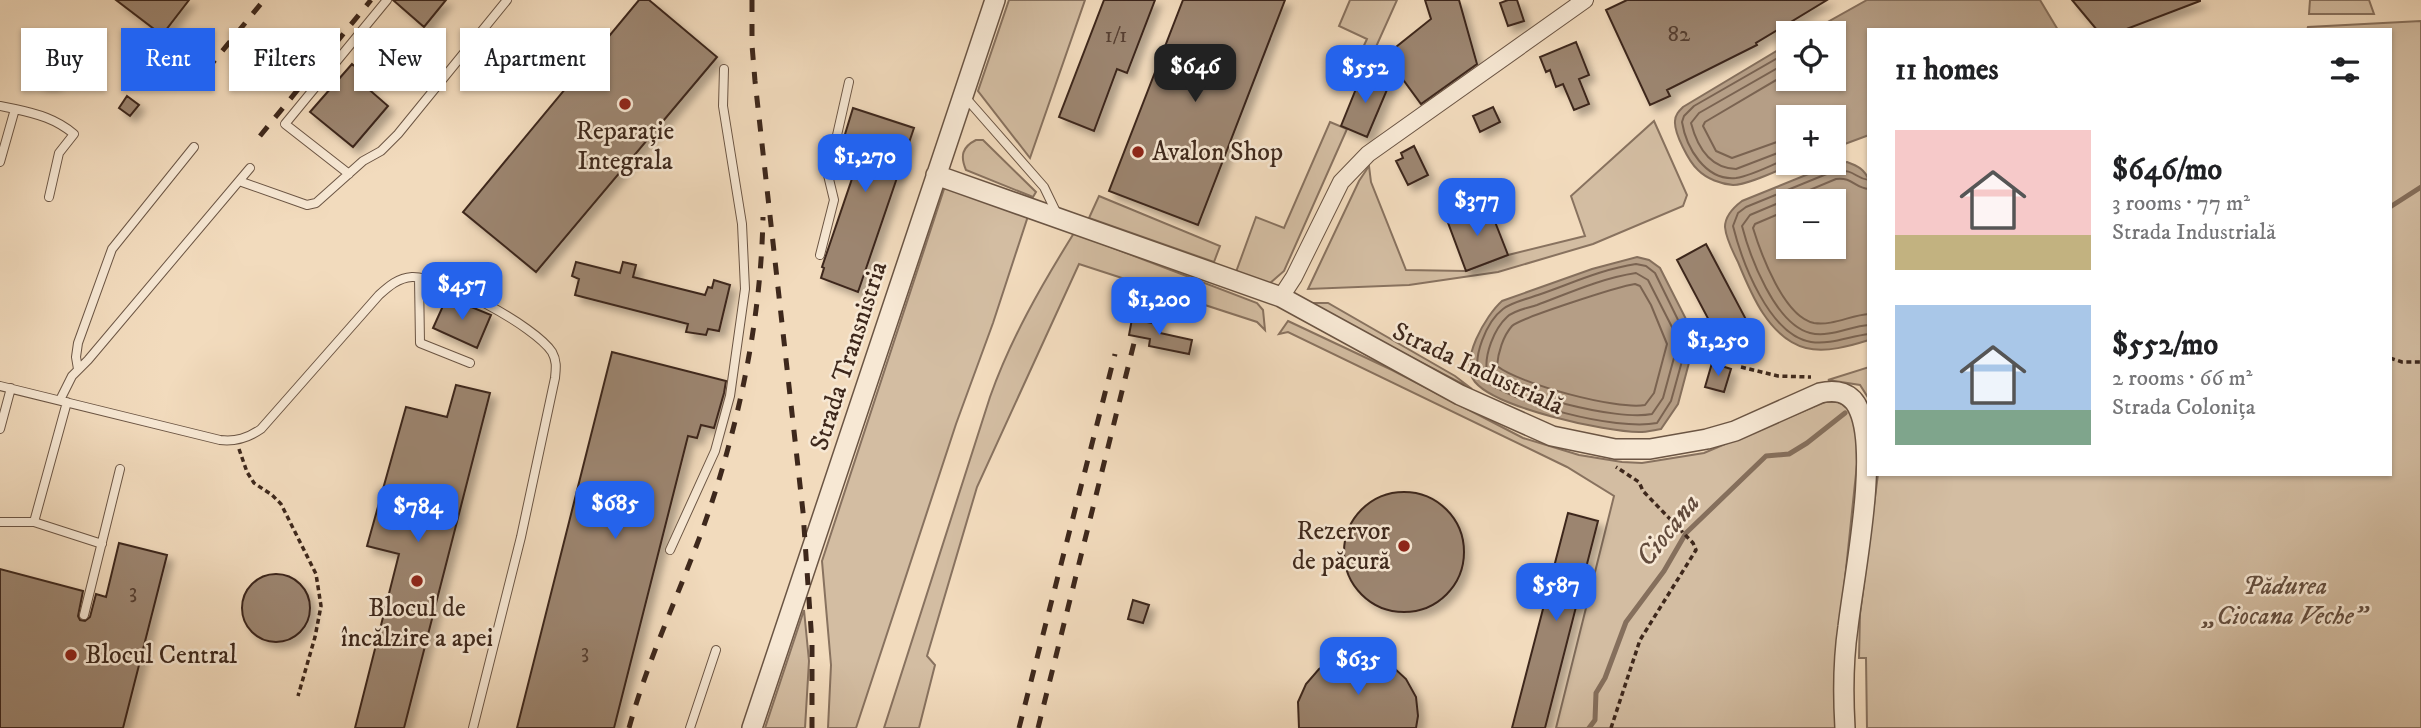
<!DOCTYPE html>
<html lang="en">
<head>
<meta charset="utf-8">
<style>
	:root { --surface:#fff; --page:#f6f6f6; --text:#202124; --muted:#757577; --accent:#2563eb }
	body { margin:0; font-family:"IM FELL DW Pica",serif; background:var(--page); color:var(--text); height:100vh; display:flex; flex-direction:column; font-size:26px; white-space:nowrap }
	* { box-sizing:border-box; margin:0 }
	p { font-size:23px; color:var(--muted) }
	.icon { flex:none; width:38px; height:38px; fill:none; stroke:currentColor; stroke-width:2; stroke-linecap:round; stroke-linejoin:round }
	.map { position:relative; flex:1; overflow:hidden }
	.details { position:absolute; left:1867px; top:28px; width:525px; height:448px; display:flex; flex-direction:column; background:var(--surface); border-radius:0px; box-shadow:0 2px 5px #0004 }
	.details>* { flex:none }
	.hud { position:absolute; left:21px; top:28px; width:665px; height:63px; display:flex; gap:14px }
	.controls { position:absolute; left:1776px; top:21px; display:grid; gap:14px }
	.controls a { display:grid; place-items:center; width:70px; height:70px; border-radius:0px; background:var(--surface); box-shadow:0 2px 5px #0004; font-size:35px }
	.price { position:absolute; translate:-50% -60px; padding:0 16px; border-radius:14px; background:var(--accent); color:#fff; font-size:23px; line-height:46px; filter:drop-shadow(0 2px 4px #0008) }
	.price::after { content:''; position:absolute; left:50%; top:42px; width:21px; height:16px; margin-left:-10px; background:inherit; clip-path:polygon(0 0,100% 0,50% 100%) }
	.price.current { background:#222; color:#fff }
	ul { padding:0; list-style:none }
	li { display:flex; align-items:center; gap:21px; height:175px; padding:0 28px }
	li span { display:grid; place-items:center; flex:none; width:196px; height:140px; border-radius:0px; color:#555 }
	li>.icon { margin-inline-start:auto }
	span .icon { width:84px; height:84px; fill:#fffc; stroke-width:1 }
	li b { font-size:30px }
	h2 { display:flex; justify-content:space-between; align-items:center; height:84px; padding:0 28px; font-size:30px }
	.pill { padding:0 24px; border-radius:0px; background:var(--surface); box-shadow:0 2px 5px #0004; font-size:24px; line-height:63px }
	.pill.current { background:var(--accent); color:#fff }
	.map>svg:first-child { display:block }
</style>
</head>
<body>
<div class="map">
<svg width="2421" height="728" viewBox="0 0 2421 728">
	<defs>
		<filter id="shadow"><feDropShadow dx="6" dy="6" stdDeviation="3.5" flood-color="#0004"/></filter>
	</defs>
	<rect width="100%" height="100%" fill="#f2dbbd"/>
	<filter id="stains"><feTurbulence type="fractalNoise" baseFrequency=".00286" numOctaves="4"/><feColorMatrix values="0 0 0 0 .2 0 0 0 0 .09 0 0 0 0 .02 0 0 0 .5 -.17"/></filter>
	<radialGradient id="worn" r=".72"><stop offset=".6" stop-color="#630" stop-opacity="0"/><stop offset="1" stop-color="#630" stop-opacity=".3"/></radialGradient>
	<path fill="#d3bda2" stroke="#88725f" stroke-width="2" d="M 1009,0 L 1085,0 L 1030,158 L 978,91 Z
		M 1350,0 L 1397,0 L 1371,58 L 1360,54 L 1367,39 L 1339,26 Z
		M 2310,0 L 2369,0 L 2374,14 L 2309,14 Z
		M 2421,21 L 2421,728 L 1867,728 L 1866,658 L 1859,658 L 1860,614 L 1878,474 L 2390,474 L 2390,30 L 2307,30 L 2308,27 Z
		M 1654,121 L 1687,195 L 1683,206 L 1593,244 L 1498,272 L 1409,285 L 1308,289 L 1359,181 L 1369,166 L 1371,182 L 1406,270 L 1466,271 L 1508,255 L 1585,236 L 1571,196 Z
		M 1330,122 L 1347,129 L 1284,271 L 1269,284 L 1236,272 L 1256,217 L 1284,228 Z
		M 976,140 L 983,140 L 1036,192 L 1033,197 L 966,170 C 960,156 962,147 976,140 Z
		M 945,186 L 1028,216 L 993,323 L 956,424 L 856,728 L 828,728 L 831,665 L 822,561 Z
		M 1099,196 L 1220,246 L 1214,262 L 1089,218 Z
		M 1074,233 L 1257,303 L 1263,310 L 1265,330 L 1257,322 L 1079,264 L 977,487 L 927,656 L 935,665 L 919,728 L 884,728 L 990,397 C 1011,338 1041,286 1074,233 Z
		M 1307,303 L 1328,303 L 1455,376 L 1472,389 Z
		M 1288,321 L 1392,370 L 1523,438 L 1579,455 L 1622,462 L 1642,463 L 1704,453 L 1825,402 L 1838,402 L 1847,406 L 1856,425 L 1857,464 L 1834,684 L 1837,728 L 1556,728 L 1614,496 L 1567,467 L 1288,332 L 1279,334 Z
		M 1869,367 L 1869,399 L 1860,385 L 1828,380 Z
		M 804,610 L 809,661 L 805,728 L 765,728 Z"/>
	<path fill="#b59e86" stroke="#856f5c" stroke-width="2" fill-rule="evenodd" d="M 1867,0 L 2040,0 L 2058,30 L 1869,30 L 1869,135 L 1834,148 L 1834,117 L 1788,117 L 1788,163 L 1796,163 C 1780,169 1749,185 1733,185 C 1721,184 1707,179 1698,170 C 1689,162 1674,133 1675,121 C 1675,115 1679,111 1683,107 L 1788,44 L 1788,79 L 1834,79 L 1834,33 L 1808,33 Z
		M 1847,162 C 1858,166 1864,169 1869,180 L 1869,340 C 1850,346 1826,353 1806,348 C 1769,338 1751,294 1738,262 C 1733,252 1726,239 1725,227 C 1725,215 1734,207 1742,201 L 1833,164 ZM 1788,201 L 1834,201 L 1834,247 L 1788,247 Z
		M 1637,257 L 1649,260 L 1660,268 L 1689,325 L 1694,344 L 1678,404 L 1661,429 C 1654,430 1647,432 1639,432 C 1605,432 1497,408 1475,382 C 1458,362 1486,315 1502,301 L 1592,269 Z"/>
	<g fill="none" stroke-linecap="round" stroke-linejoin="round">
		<path stroke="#7a6351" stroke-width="2" d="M 1788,52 L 1694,106 L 1684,116 L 1682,122 C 1686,147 1705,181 1736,178 C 1751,176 1774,164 1788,158
			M 1788,62 L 1699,113 L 1691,123 C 1697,146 1709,168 1736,169 L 1788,149
			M 1788,73 L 1705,122 L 1703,126 L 1716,151 L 1732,158 L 1788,138
			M 1869,180 C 1853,178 1857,169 1834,171 L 1746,207 L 1738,213 L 1733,226 C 1742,262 1769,335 1811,342 C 1831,345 1850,336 1869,334
			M 1869,189 C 1854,188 1853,177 1836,179 L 1750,215 L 1742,226 C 1750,257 1775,324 1810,333 C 1830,338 1850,326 1869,325
			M 1788,210 L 1755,224 L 1753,228 C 1761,254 1784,317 1814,323 C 1833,326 1851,315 1869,314
			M 1636,264 L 1646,266 L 1655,273 L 1682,328 L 1687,343 L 1671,401 L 1657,423 C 1616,431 1512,404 1480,377 C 1471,358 1487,321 1503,309 C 1512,302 1527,299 1538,295 C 1570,284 1602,269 1636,264 Z
			M 1636,273 L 1648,280 L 1674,331 L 1678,343 L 1663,398 L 1652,414 C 1616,421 1515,395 1487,372 C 1484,355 1494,329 1507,317 C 1514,310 1528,308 1537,305 C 1569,293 1602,278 1636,273 Z
			M 1635,284 L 1640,286 L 1651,305 L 1667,344 L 1654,393 L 1645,405 C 1616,410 1520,384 1497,366 C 1498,353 1503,336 1512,326 C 1520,318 1620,286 1635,284 Z"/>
		<path stroke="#856f5c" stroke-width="5" d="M 2390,207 L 2421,187
			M 1589,728 L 1595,720 L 1596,693 L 1605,678 L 1626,622 L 1664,571 L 1686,533 L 1766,456 L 1789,454 L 1807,443 L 1845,413"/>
	</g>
	<path fill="#9c8570" stroke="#3e281c" stroke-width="2" filter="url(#shadow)" d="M 116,0 L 189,0 L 162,35 Z
		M 393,0 L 446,0 L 424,27 Z
		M 639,0 L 649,0 L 717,57 L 536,272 L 463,212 Z
		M 1104,0 L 1155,0 L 1127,73 L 1117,69 L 1094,131 L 1059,117 Z
		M 1183,0 L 1285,0 L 1198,225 L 1109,191 Z
		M 1425,0 L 1459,0 L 1477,64 L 1421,104 L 1388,59 L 1396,47 L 1431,19 Z
		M 1508,0 L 1517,0 L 1524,21 L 1508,26 L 1500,3 Z
		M 1627,0 L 1827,0 L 1756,43 L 1757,45 L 1667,90 L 1670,96 L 1650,105 L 1606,10 Z
		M 2072,0 L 2200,0 L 2200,1 L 2124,30 L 2097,30 Z
		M 1576,42 L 1589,75 L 1579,79 L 1589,104 L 1574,110 L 1563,84 L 1556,87 L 1550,70 L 1546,72 L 1540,57 Z
		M 38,51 L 55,51 L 55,84 L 39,84 Z
		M 352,64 L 371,80 L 365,86 L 388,106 L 353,147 L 310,112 Z
		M 1362,74 L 1389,85 L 1367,137 L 1341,126 Z
		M 127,96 L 139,105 L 130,116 L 119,108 Z
		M 1493,107 L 1500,122 L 1480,132 L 1473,116 Z
		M 853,108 L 914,128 L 858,292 L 821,278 L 824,268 L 822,267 L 858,161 L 839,154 Z
		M 1414,146 L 1428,175 L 1408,185 L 1396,161 L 1403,158 L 1401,153 Z
		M 1488,204 L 1508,255 L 1466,271 L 1447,220 Z
		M 1706,244 L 1750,327 L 1721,343 L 1677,260 Z
		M 576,262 L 620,273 L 623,262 L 636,265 L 633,277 L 705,295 L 708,287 L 712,288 L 714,280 L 730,285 L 719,331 L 708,329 L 706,335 L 686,332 L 688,324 L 575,295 L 579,279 L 572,276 Z
		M 447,297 L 491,315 L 477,348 L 433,328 Z
		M 1132,319 L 1162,325 L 1160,333 L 1192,340 L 1189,354 L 1149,346 L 1150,339 L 1129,335 Z
		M 612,352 L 726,381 L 724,393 L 714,428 L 701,425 L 697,438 L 688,436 L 614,728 L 517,728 Z
		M 1712,363 L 1731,369 L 1724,392 L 1705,387 Z
		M 456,385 L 490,393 L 404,728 L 355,728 L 399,554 L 367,546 L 406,407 L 447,417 Z
		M1344 552a60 60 0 1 1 120 0a60 60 0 1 1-120 0Z
		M 1568,513 L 1598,521 L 1545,728 L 1512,728 Z
		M 119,543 L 167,555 L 123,728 L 0,728 L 0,569 L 83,591 L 78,616 L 80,620 L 85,621 L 90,617 L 96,594 L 106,597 Z
		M242 608a34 34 0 1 1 68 0a34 34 0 1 1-68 0Z
		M 1133,600 L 1149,605 L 1143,623 L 1128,619 Z
		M 1355,655 L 1374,657 L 1392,666 L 1406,679 L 1416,697 L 1418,716 L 1416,728 L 1299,728 L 1298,702 L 1306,684 L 1319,669 L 1336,659 Z"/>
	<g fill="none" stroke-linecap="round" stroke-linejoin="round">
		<g stroke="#6b5544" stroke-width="10">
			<path id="service" d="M 965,97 L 1044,187 L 1058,216
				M 0,106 L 15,109
				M 0,162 L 15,109 C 38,114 56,119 74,134 L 59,153 L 49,197
				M 349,174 L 285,124 L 387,0
				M 239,181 L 307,205 L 316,203 L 363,161 L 381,151 L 398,134 L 507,0
				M 820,255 L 834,200 L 828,175 L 849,82
				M 419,278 L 420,343 L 470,363
				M 78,369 L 76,357 L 78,343 L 112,249 L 194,147
				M 0,386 L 220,440 C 236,442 248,438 261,429 L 379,295 C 389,286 398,278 412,277 C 442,276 535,326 552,352 C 557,361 556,368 555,378 L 521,537 L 473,728
				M 60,400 L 72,376 L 88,360 L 250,168
				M 0,429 L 11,388
				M 0,522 L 34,522 L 102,544
				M 34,522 L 67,402
				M 670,550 L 715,451 L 730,396 L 745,289 L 742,224 L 723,106 L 724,69
				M 84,615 L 120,469
				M 690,728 L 716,650"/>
		</g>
		<g stroke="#6b5544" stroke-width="18">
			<path id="minor" d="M 1281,297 L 1294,277 L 1341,182 L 1368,154 L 1585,0"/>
		</g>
		<g stroke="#6b5544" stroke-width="22">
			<path id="tertiary" d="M 936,175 L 1281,297 L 1460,395 L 1552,436 L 1615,449 L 1650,449 L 1707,439 L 1735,431 L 1820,393 C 1836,389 1852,392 1859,410 C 1879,455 1854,575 1848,627 C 1843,661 1843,694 1845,728
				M 752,728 L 995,0"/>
		</g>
		<path stroke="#3e281c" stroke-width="3.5" stroke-dasharray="5 3.5" stroke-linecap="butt" d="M 2390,358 L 2402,362 L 2421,362
			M 1741,367 L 1778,376 L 1811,377
			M 239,449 L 247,472 L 254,483 L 272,495 L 281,504 L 316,574 L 321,606 L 315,637 L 298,696
			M 1611,728 L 1640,640 L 1696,550 L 1693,543 L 1643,491 L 1639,482 L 1616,467"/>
		<use href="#service" stroke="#f7e8d4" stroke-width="8"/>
		<use href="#minor" stroke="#f7e8d4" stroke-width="16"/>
		<use href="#tertiary" stroke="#f7e8d4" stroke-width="19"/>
		<path stroke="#3e281c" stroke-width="5" stroke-dasharray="12 12" stroke-linecap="butt" d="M 752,0 L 752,45 L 755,81 L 803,512 L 812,643 L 812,728
			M 192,88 L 264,0
			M 260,136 L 371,0
			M 629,728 C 649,655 683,586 708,514 C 740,419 761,318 763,217
			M 1019,728 L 1115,354
			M 1038,728 L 1134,343"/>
	</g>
	<g fill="#8f2418" stroke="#f7e8d4" stroke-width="2.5">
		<circle cx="625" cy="104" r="7"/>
		<circle cx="1138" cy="152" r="7"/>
		<circle cx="1404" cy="546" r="7"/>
		<circle cx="417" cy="581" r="7"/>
		<circle cx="71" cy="655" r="7"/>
	</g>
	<g text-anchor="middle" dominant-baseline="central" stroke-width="5" stroke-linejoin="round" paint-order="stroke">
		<g font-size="23" fill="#563f31">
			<text x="1679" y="34">82</text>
			<text x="1116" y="35">1/1</text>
			<text x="133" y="591">3</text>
			<text x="585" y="651">3</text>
		</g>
		<g font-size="26" fill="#3e281c" stroke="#f7e8d4">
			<text x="625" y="131">Reparație<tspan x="625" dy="30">Integrala</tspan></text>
			<text x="1152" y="152" text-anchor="start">Avalon Shop</text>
			<text x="1390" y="531" text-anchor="end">Rezervor<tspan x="1390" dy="30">de păcură</tspan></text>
			<text x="417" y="608">Blocul de<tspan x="417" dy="30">încălzire a apei</tspan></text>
			<text x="85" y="655" text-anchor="start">Blocul Central</text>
		</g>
		<g font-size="26" fill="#3e281c" stroke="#f7e8d4">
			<text transform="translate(849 356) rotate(-72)">Strada Transnistria</text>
			<text transform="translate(1478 369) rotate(25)">Strada Industrială</text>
		</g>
		<g font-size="26" font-style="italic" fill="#634d3e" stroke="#f7e8d4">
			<text x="2285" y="586">Pădurea<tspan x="2285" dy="30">„Ciocana Veche”</tspan></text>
		</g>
		<g font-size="28" font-style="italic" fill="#624b3c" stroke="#f7e8d4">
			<text transform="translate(1668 530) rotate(-51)">Ciocana</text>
		</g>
	</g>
	<rect width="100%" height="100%" filter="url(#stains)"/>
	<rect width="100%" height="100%" fill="url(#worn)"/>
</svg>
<div class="controls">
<a><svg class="icon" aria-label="locate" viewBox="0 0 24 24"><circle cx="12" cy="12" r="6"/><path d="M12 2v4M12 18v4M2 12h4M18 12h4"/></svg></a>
<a>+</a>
<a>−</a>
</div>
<b class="price current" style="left:1195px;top:104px">$646</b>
<b class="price" style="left:1365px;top:105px">$552</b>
<b class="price" style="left:865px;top:194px">$1,270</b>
<b class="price" style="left:1477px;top:238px">$377</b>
<b class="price" style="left:462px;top:322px">$457</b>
<b class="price" style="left:1159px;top:337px">$1,200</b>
<b class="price" style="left:1718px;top:378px">$1,250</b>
<b class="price" style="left:615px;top:541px">$685</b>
<b class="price" style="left:418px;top:544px">$784</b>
<b class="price" style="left:1556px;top:623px">$587</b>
<b class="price" style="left:1358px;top:697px">$635</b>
<div class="hud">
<a class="pill">Buy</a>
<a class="pill current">Rent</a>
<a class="pill">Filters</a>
<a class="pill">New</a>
<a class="pill">Apartment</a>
</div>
<section class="details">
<h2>11 homes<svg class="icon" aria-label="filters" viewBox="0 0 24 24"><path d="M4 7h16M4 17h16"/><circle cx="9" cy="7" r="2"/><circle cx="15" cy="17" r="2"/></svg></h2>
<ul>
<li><span style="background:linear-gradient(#f6c9c9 75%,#c2b280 0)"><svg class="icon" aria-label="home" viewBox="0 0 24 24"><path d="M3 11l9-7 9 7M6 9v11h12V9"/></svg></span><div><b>$646/mo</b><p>3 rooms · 77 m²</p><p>Strada Industrială</p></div></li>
<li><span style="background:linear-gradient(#a9c7e8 75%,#7fa58c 0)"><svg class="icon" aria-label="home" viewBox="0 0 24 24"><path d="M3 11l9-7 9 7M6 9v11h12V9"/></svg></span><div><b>$552/mo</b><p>2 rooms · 66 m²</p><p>Strada Colonița</p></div></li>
</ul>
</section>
</div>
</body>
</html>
